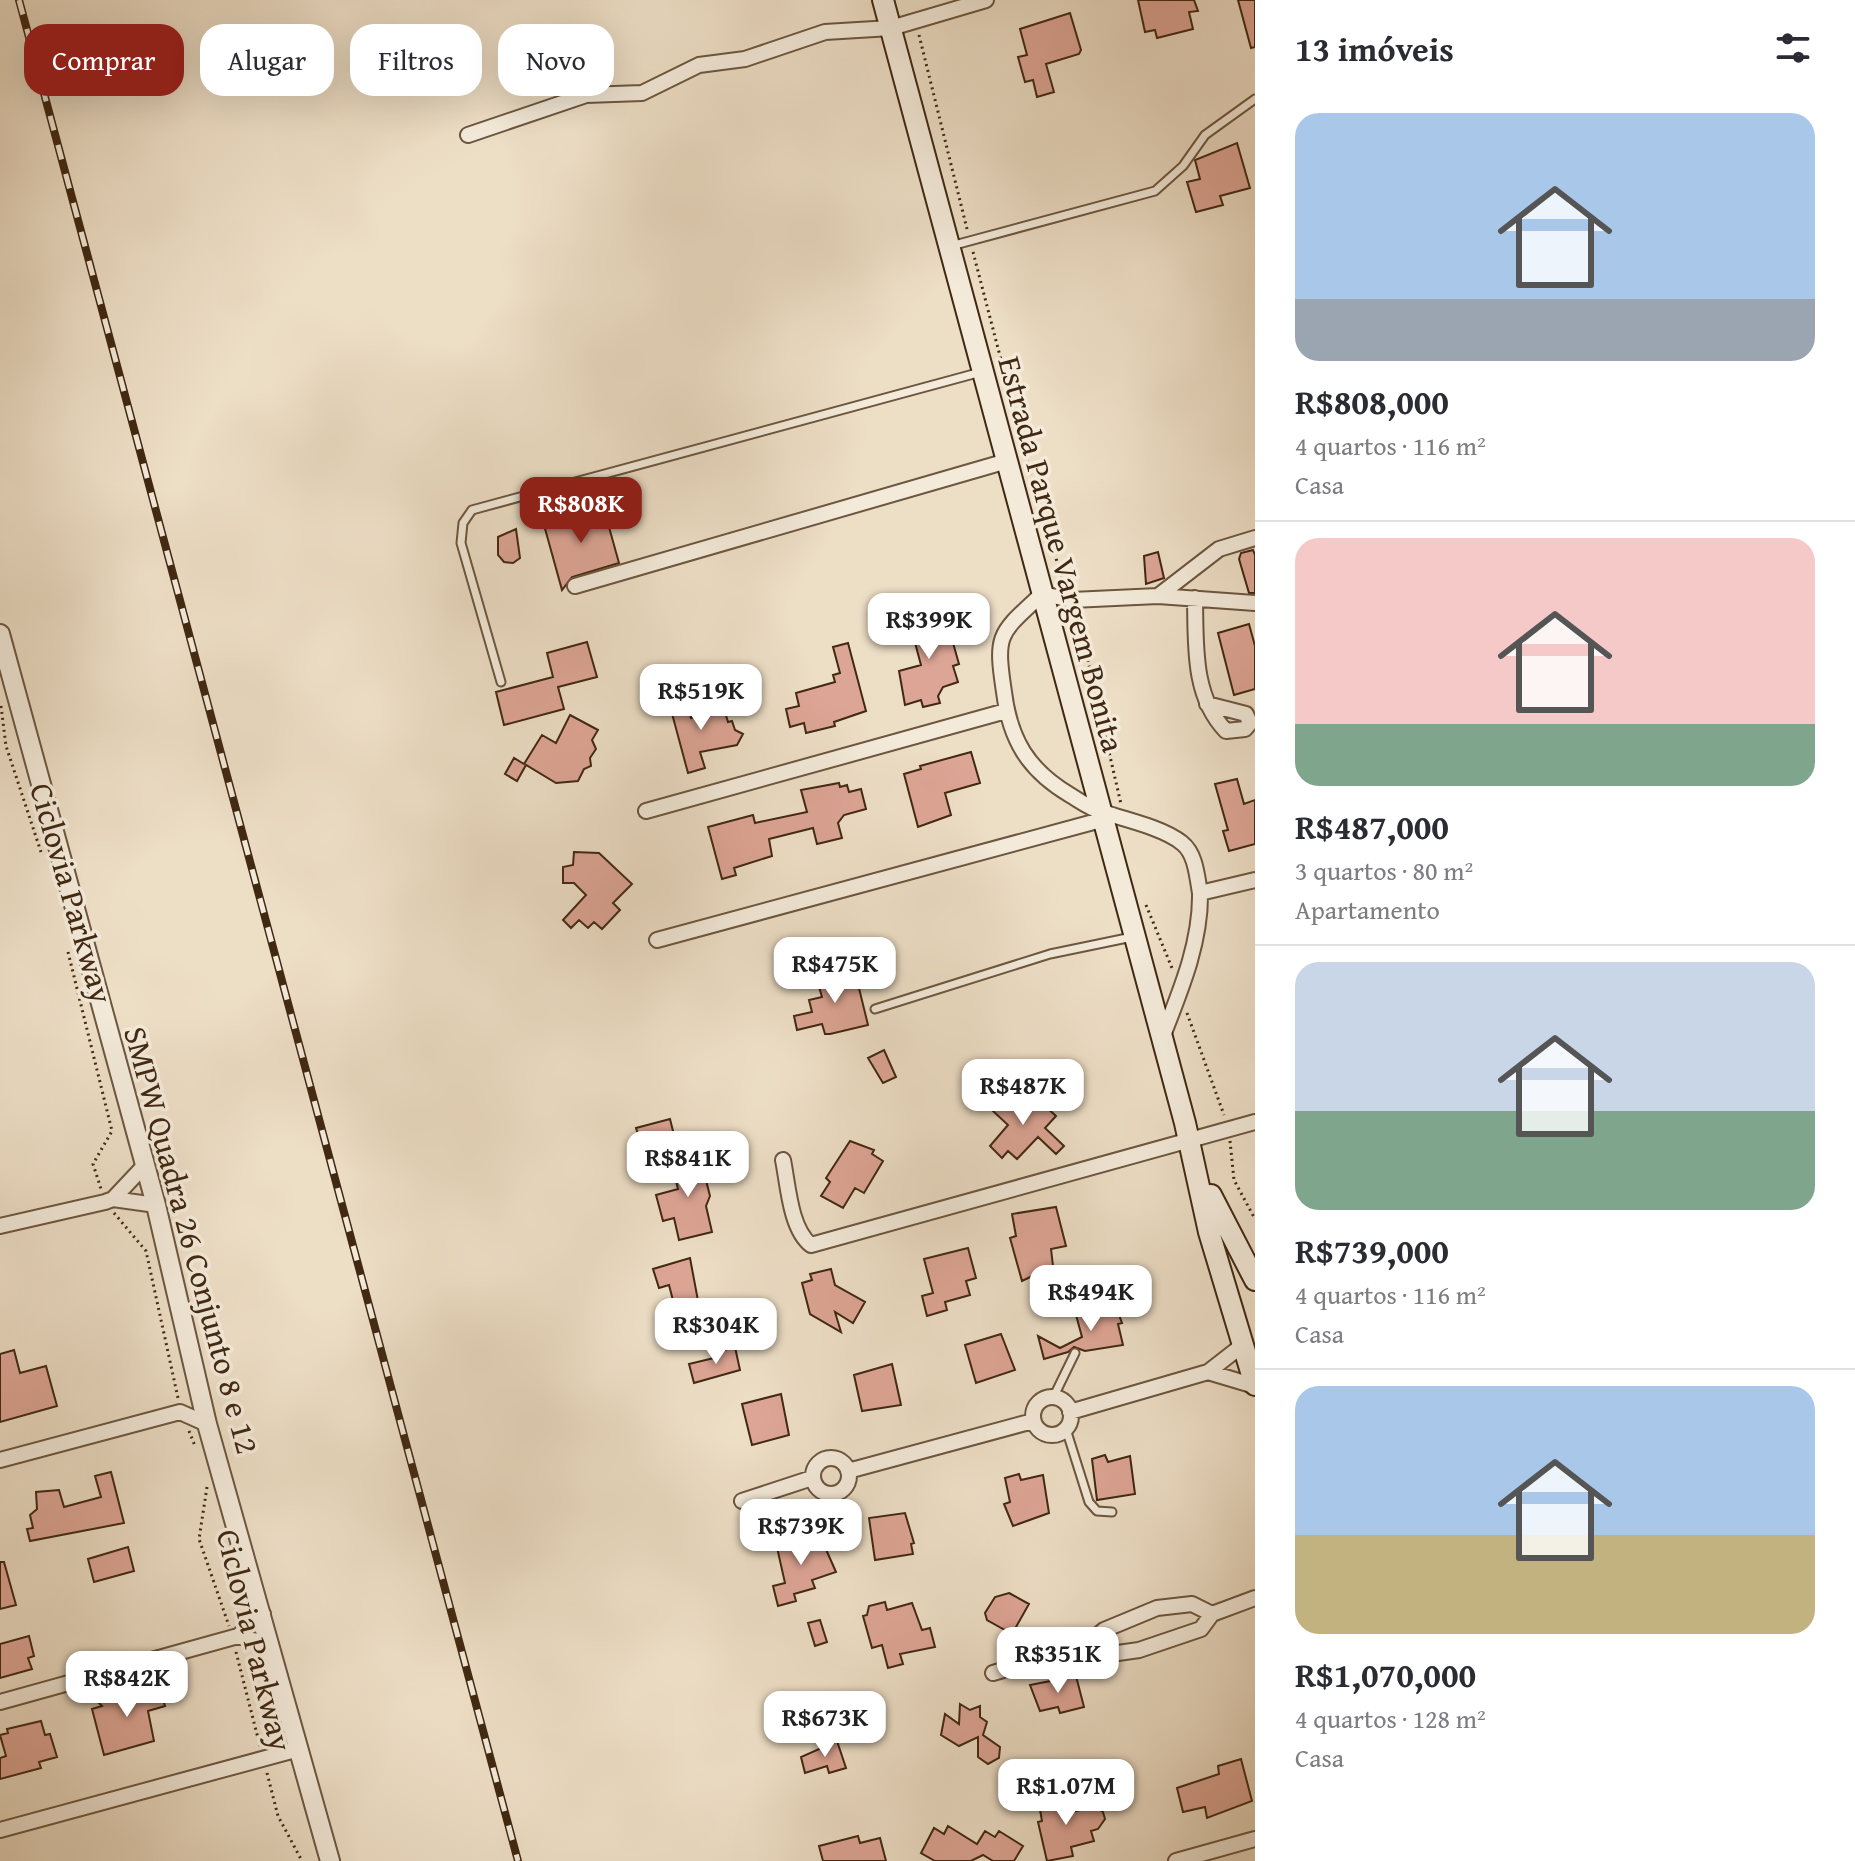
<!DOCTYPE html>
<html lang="pt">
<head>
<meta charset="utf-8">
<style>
	:root { --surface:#fff; --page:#f7f7f7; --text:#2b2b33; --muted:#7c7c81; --line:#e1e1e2; --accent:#8f2418 }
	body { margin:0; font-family:"Gentium Book Plus",serif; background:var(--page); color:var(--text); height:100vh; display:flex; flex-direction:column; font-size:30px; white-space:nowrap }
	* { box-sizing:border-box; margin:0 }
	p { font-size:26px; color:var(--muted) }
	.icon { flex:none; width:44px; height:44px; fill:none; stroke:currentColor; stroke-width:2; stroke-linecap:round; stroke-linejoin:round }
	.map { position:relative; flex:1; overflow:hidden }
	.side { display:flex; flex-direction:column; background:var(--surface); width:600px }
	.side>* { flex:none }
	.top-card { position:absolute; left:24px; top:24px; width:760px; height:72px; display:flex; gap:16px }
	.price { position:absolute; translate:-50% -68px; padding:0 18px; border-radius:16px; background:#fff; color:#222; font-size:26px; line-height:52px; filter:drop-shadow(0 2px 4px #0008) }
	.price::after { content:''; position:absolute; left:50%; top:48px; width:24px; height:18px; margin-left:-12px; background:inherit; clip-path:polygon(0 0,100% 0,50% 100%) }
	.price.active { background:var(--accent); color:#fff }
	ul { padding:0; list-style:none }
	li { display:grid; align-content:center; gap:16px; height:424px; padding:0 40px }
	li+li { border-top:2px solid var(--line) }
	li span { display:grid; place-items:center; height:248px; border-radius:24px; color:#555 }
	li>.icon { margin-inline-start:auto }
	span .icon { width:144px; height:144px; fill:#fffc; stroke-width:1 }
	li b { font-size:34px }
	h2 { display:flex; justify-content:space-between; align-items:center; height:96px; padding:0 40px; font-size:34px }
	.pill { padding:0 28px; border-radius:24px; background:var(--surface); box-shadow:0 8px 32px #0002; font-size:28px; line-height:72px }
	.pill.active { background:var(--accent); color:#fff }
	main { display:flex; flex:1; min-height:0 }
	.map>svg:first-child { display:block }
</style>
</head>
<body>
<main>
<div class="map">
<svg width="1255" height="1861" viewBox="0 0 1255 1861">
	<rect width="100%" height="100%" fill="#eddec6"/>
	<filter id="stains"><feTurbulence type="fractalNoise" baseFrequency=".0025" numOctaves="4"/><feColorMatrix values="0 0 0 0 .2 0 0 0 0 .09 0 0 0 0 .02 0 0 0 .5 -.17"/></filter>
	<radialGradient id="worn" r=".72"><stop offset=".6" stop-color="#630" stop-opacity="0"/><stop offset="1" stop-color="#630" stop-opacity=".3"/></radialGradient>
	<path fill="#dda595" stroke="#412812" stroke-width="2" d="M 1138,0 L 1194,0 L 1198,11 L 1189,12 L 1193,29 L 1157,38 L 1155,30 L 1145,32 Z
		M 1238,0 L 1255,0 L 1255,47 L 1251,48 Z
		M 1070,13 L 1081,50 L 1079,54 L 1046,64 L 1054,92 L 1037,97 L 1033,80 L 1025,82 L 1018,57 L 1027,55 L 1020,29 Z
		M 1237,143 L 1250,188 L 1220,196 L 1223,205 L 1196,212 L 1187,182 L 1200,179 L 1195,160 Z
		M 604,509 L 619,563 L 572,577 L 562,590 L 544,525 Z
		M 516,529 L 520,558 L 513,563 L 504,562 L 498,555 L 498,537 Z
		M 1253,550 L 1255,555 L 1255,593 L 1249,593 L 1239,559 L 1241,553 Z
		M 1158,552 L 1164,578 L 1146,584 L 1144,556 Z
		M 916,602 L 923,625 L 946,618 L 959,664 L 953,666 L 958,682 L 943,687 L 938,696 L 940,703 L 923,707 L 921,700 L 905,705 L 899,671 L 921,665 L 905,605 Z
		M 1249,624 L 1255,646 L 1255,689 L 1234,695 L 1218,633 Z
		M 587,642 L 597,677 L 558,687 L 564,709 L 504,725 L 496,692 L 553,677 L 547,653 Z
		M 848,643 L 866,711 L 834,722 L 835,726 L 806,733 L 804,723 L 790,727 L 786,709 L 799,706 L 796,693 L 835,682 L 833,675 L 840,673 L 833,647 Z
		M 683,690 L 691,718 L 724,709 L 728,722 L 732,721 L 735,730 L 743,734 L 737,745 L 700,752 L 705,768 L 688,773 L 667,695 Z
		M 570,715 L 598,730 L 592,740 L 596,749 L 590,758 L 591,766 L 584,769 L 578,781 L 556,783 L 526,765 L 517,781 L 505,774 L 514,758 L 524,764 L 542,735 L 556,743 Z
		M 971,752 L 980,783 L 945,793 L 951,815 L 918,827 L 904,774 L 921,769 L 920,766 Z
		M 1237,779 L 1244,804 L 1255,800 L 1255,844 L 1229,851 L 1223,831 L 1228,830 L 1215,784 Z
		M 839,783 L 840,787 L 847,785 L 849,792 L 861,789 L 866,809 L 844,815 L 838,823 L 842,838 L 817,844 L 813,828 L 769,839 L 772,856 L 734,868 L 736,875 L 722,879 L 708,827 L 753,815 L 755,823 L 807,812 L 801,790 Z
		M 574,852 L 599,853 L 632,884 L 613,903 L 620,910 L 602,929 L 594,922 L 588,928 L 579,920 L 571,928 L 563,920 L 586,895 L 574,883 L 563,883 L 563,867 L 573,865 Z
		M 842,967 L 847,988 L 858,984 L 868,1025 L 830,1034 L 825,1034 L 822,1024 L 797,1030 L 794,1016 L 812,1012 L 809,1000 L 822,997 L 815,973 Z
		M 884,1050 L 896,1077 L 883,1083 L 868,1058 Z
		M 1013,1089 L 1035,1109 L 1044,1105 L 1056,1116 L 1045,1128 L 1064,1146 L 1056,1154 L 1038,1137 L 1017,1159 L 1008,1151 L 1002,1158 L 990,1146 L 1008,1125 L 993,1111 Z
		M 670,1119 L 674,1135 L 641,1144 L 636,1128 Z
		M 850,1141 L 874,1150 L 872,1154 L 883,1161 L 864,1193 L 855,1188 L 843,1208 L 821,1196 L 830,1182 L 826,1178 Z
		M 699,1153 L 710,1196 L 706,1206 L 712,1232 L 679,1240 L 674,1218 L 663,1221 L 656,1195 L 678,1189 L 671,1160 Z
		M 1056,1207 L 1066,1246 L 1051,1249 L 1053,1266 L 1022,1281 L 1010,1238 L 1016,1236 L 1012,1214 Z
		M 968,1248 L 976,1278 L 966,1281 L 970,1295 L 945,1302 L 947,1310 L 927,1316 L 922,1296 L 933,1293 L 924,1259 Z
		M 690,1258 L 699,1306 L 676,1312 L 669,1285 L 659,1288 L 653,1269 Z
		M 831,1269 L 835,1285 L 865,1302 L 853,1323 L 835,1312 L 841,1332 L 810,1314 L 802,1283 L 812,1280 L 810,1274 Z
		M 1115,1304 L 1122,1323 L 1118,1324 L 1123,1345 L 1085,1351 L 1074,1347 L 1068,1352 L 1044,1359 L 1038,1336 L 1060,1348 L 1082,1337 L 1076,1315 Z
		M 1001,1334 L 1015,1370 L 976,1383 L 965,1345 Z
		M 735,1347 L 740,1370 L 694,1383 L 689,1364 L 714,1358 L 713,1353 Z
		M 14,1350 L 20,1373 L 46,1366 L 57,1406 L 0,1422 L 0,1354 Z
		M 892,1364 L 901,1405 L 862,1411 L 854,1375 Z
		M 781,1394 L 789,1435 L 752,1445 L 742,1404 Z
		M 1105,1455 L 1108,1462 L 1130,1456 L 1135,1494 L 1097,1500 L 1092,1459 Z
		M 111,1472 L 124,1523 L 30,1541 L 27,1529 L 33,1528 L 30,1515 L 37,1509 L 36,1492 L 59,1490 L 64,1507 L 101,1497 L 95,1476 Z
		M 1019,1474 L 1021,1480 L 1043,1475 L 1049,1513 L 1013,1526 L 1004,1504 L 1010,1502 L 1005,1478 Z
		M 905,1513 L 914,1543 L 911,1544 L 913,1554 L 875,1560 L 869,1518 Z
		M 797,1537 L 799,1544 L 821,1538 L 836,1572 L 812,1580 L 815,1588 L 794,1594 L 796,1601 L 778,1606 L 773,1586 L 785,1583 L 776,1543 Z
		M 128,1547 L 134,1571 L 94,1582 L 88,1559 Z
		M 0,1562 L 4,1562 L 16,1605 L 0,1609 Z
		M 1009,1593 L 1029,1604 L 1012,1634 L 987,1620 L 985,1613 L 995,1597 Z
		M 885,1602 L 887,1610 L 912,1603 L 922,1630 L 930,1628 L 935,1647 L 900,1654 L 903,1664 L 888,1668 L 882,1645 L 872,1648 L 863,1616 L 867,1615 L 869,1606 Z
		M 820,1620 L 827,1642 L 815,1646 L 808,1623 Z
		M 29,1636 L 34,1656 L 28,1658 L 32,1669 L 0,1678 L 0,1644 Z
		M 1076,1676 L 1084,1707 L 1060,1713 L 1058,1707 L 1040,1711 L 1030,1685 Z
		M 159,1685 L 165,1706 L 148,1711 L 154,1741 L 104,1755 L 92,1709 L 102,1706 L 98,1702 Z
		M 960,1704 L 970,1710 L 980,1706 L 980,1717 L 987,1722 L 983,1735 L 1000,1747 L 999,1758 L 988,1764 L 978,1757 L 978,1737 L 959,1746 L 941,1735 L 945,1714 L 959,1724 Z
		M 41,1721 L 45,1735 L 50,1734 L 57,1757 L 39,1762 L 41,1768 L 0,1779 L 0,1758 L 6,1756 L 0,1735 L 8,1733 L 7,1729 Z
		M 837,1741 L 846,1768 L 829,1773 L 827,1766 L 805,1773 L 801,1757 Z
		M 1241,1759 L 1252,1801 L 1207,1818 L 1205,1807 L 1183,1812 L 1177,1788 L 1219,1774 L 1218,1766 Z
		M 1057,1792 L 1063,1798 L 1067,1813 L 1084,1809 L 1089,1802 L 1103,1812 L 1105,1819 L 1098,1829 L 1091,1831 L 1094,1841 L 1071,1847 L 1073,1856 L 1047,1861 L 1038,1822 L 1042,1821 L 1039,1804 Z
		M 948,1826 L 977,1844 L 985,1831 L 995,1837 L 999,1831 L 1023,1846 L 1014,1861 L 993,1861 L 983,1855 L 971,1861 L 935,1861 L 921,1853 L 934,1828 L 944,1834 Z
		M 858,1836 L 860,1843 L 880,1838 L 886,1861 L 823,1861 L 819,1846 Z"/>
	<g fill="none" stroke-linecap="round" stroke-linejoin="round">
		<g stroke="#6c563f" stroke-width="11">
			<path id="service" d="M 951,246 L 1155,191 L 1183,166 L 1205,135 L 1255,99
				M 501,682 L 461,543 L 463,523 L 472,510 L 981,372
				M 875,1009 L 1050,954 L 1132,937
				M 1053,1398 L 1075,1353
				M 1066,1429 L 1089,1502 L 1097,1511 L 1112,1512"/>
		</g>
		<g stroke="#6c563f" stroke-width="18">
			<path id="minor" d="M 468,135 L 586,95 L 642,93 L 699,65 L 745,59 L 825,32 L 891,28 L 986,0
				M 575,586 L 1007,461
				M 1158,596 L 1219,549 L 1255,538
				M 1195,598 C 1196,643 1192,696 1226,731 L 1245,729 L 1250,723 L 1246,714 L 1207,704
				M 1255,603 L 1158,596 L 1072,600 L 1042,594 C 999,634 995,633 1004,692 C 1010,740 1028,770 1070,795 C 1080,801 1091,809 1102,812 C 1124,819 1164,828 1182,843 C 1196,854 1197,877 1200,893 L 1255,880
				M 646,811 L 1006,711
				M 657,940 L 1101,820
				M 1162,1038 C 1180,992 1201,943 1200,893
				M 783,1160 C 788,1184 790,1229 811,1245 L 1255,1122
				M 113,1199 L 156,1205
				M 0,1226 L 105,1202 L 113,1199 L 144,1166
				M 1208,1372 L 1255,1386
				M1033 1416a19 19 0 1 1 38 0a19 19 0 1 1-38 0Z
				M 1070,1412 L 1208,1372 L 1244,1344
				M813 1476a18 18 0 1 1 36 0a18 18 0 1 1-36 0Z
				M 0,1460 L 180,1412 L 207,1424
				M 848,1471 L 1033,1421
				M 742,1501 L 812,1478
				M 238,1636 L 271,1645
				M 1085,1646 L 1104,1655 L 1139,1650 L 1201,1629 L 1212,1614
				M 993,1673 L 1085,1646 L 1104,1630 L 1157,1608 L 1192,1604 L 1212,1614 L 1255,1598
				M 0,1702 L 238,1636 L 263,1614
				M 0,1830 L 299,1749
				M 1176,1861 L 1255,1839"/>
		</g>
		<g stroke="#6c563f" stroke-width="22">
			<path id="tertiary" d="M 0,634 L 156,1205 L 207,1424 L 330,1861"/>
		</g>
		<g stroke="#412812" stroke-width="24">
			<path id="secondary" d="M 883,0 L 1185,1123 L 1209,1232 L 1255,1385
				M 1211,1195 L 1255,1280"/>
		</g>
		<path stroke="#412812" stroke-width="3" stroke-dasharray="2 4" stroke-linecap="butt" d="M 919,35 L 967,229
			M 973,252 L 1035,491 L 1064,584
			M 1077,613 L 1121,804
			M 1,706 L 6,746 L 41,852
			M 1146,905 L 1172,968
			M 68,952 L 112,1131 L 93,1164 L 101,1189
			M 1187,1013 L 1224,1115
			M 1230,1141 L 1234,1180 L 1255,1219
			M 114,1213 L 146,1251 L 178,1398
			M 189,1431 L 195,1446
			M 207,1487 L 199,1539 L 229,1626
			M 236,1652 L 260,1746
			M 267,1773 L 278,1816 L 302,1861"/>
		<use href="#service" stroke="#f3eada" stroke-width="7"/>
		<use href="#minor" stroke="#f3eada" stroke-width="14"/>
		<use href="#tertiary" stroke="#f3eada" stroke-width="18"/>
		<use href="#secondary" stroke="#f3eada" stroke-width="20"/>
		<g stroke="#412812" stroke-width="8">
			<path id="rail" d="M 19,0 L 518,1861"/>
		</g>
		<use href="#rail" stroke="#f3eada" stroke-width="5" stroke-dasharray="15" stroke-linecap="butt"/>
	</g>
	<g text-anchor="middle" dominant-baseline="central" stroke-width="7" stroke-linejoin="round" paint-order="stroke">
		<g font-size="32" fill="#412812" stroke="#f3eada">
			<text transform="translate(1062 554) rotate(75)">Estrada Parque Vargem Bonita</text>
			<text transform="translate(72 893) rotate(74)">Ciclovia Parkway</text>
			<text transform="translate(192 1240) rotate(75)">SMPW Quadra 26 Conjunto 8 e 12</text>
			<text transform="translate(255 1640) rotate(76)">Ciclovia Parkway</text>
		</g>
	</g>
	<rect width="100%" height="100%" filter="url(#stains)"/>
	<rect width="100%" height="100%" fill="url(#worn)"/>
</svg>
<b class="price active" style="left:581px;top:545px">R$808K</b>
<b class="price" style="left:929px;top:661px">R$399K</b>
<b class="price" style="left:701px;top:732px">R$519K</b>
<b class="price" style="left:835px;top:1005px">R$475K</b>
<b class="price" style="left:1023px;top:1127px">R$487K</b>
<b class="price" style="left:688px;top:1199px">R$841K</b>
<b class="price" style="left:1091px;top:1333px">R$494K</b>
<b class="price" style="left:716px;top:1366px">R$304K</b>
<b class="price" style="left:801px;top:1567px">R$739K</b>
<b class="price" style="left:1058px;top:1695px">R$351K</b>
<b class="price" style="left:127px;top:1719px">R$842K</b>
<b class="price" style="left:825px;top:1759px">R$673K</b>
<b class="price" style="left:1066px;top:1827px">R$1.07M</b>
<div class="top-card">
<a class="pill active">Comprar</a>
<a class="pill">Alugar</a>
<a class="pill">Filtros</a>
<a class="pill">Novo</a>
</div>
</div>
<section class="side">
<h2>13 imóveis<svg class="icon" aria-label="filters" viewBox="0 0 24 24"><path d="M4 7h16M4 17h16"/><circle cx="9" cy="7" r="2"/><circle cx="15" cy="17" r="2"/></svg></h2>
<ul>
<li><span style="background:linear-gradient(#a9c7e8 75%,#9aa5b1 0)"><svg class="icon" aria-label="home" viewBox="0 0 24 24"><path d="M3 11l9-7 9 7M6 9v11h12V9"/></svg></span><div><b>R$808,000</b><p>4 quartos · 116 m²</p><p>Casa</p></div></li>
<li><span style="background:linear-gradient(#f6c9c9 75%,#7fa58c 0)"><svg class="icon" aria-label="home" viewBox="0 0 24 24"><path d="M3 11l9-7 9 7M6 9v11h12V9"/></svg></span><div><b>R$487,000</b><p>3 quartos · 80 m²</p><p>Apartamento</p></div></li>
<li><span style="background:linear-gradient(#c9d6e8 60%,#7fa58c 0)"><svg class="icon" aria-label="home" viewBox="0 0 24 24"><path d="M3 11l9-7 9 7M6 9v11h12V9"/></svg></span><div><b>R$739,000</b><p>4 quartos · 116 m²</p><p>Casa</p></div></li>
<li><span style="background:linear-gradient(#a9c7e8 60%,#c2b280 0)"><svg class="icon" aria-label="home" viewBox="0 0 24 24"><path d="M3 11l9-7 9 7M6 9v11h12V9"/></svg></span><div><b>R$1,070,000</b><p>4 quartos · 128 m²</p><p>Casa</p></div></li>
</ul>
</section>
</main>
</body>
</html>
